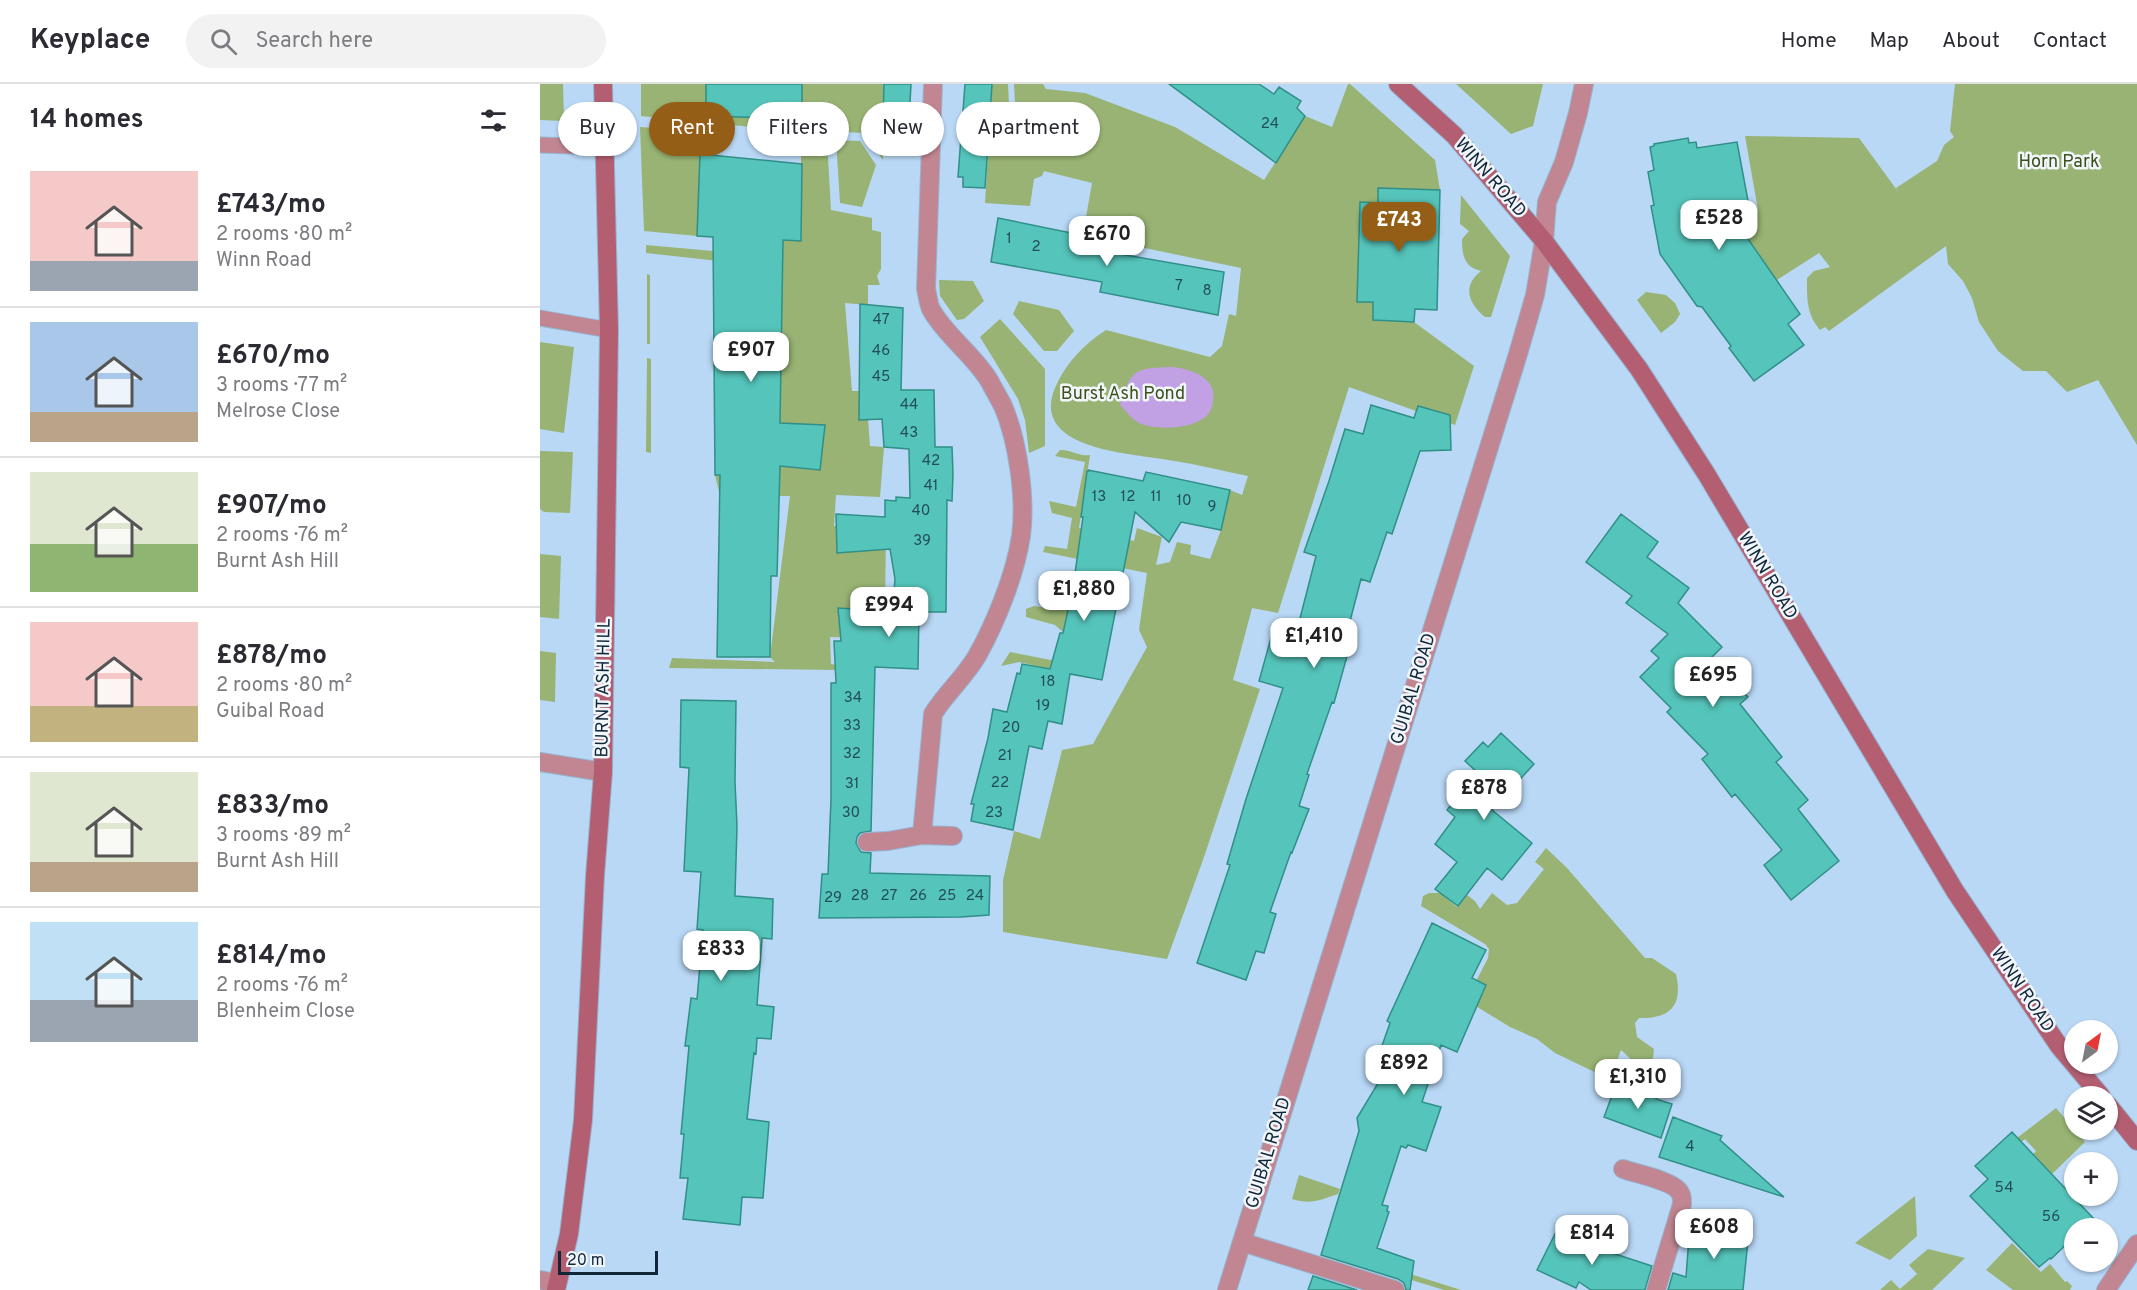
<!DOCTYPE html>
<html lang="en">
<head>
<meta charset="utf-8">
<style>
	:root { --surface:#fff; --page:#f2f2f3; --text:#2b2b33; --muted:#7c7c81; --line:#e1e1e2; --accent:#955e17 }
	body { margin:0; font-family:Overpass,sans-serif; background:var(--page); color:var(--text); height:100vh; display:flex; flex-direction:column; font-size:22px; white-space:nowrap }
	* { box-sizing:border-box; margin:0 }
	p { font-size:20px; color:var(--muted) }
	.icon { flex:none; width:33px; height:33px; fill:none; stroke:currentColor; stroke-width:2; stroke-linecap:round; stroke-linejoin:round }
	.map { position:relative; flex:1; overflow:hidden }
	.details { display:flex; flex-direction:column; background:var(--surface); width:540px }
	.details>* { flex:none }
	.top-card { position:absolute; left:18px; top:18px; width:570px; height:54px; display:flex; gap:12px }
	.needle { width:39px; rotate:32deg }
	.fabs { position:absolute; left:1524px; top:936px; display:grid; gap:12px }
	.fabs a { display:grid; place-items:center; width:54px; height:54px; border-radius:50%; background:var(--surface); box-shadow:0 2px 4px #0004; font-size:30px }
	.scale { position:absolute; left:18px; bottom:15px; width:100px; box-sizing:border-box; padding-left:6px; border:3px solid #112639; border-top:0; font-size:16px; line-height:21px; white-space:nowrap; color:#112639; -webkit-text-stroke:4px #f1f6fb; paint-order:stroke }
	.price { position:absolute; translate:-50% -51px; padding:0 14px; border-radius:12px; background:#fff; color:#222; font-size:20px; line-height:39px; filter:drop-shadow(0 2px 3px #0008) }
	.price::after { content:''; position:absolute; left:50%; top:36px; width:18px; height:14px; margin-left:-9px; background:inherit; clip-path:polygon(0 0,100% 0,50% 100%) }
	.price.current { background:var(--accent); color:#fff }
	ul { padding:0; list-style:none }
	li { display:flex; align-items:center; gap:18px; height:150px; padding:0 30px }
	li+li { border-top:2px solid var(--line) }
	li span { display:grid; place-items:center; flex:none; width:168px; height:120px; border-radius:0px; color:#555 }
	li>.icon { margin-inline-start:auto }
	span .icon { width:72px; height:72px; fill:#fffc; stroke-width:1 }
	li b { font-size:26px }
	h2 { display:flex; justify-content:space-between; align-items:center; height:72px; padding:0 30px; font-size:26px }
	.pill { padding:0 21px; border-radius:27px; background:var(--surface); box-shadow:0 2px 4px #0004; font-size:21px; line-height:54px }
	.pill.current { background:var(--accent); color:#fff }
	header { display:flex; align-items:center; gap:36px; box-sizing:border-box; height:84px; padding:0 30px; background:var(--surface); border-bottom:2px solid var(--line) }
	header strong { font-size:28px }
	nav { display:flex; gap:33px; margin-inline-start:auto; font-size:21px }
	.search { width:420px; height:54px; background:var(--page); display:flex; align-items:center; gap:15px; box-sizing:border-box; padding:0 21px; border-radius:33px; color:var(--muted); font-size:22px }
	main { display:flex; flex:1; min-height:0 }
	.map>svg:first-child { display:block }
</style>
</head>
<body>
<header>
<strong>Keyplace</strong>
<div class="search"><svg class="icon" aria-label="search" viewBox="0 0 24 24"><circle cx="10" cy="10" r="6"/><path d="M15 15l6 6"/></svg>Search here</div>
<nav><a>Home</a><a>Map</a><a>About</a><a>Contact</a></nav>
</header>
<main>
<section class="details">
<h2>14 homes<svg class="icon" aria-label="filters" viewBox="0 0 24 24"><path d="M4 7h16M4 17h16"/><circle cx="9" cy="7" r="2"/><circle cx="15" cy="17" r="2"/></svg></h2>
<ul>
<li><span style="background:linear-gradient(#f6c9c9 75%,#9aa5b1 0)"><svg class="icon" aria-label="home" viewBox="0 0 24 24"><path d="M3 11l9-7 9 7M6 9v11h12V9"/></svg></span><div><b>£743/mo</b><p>2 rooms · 80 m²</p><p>Winn Road</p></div></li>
<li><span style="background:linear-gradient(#a9c7e8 75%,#b9a48a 0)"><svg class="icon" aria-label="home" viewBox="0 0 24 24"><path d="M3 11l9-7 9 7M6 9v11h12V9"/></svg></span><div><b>£670/mo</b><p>3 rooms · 77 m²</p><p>Melrose Close</p></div></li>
<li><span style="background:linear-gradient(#dfe7d0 60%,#8fb573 0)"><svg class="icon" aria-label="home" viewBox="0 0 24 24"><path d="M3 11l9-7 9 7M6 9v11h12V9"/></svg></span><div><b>£907/mo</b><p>2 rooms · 76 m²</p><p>Burnt Ash Hill</p></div></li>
<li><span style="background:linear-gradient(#f6c9c9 70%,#c2b280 0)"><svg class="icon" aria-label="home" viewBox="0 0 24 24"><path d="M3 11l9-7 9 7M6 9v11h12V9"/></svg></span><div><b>£878/mo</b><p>2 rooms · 80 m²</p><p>Guibal Road</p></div></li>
<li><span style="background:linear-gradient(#dfe7d0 75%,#b9a48a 0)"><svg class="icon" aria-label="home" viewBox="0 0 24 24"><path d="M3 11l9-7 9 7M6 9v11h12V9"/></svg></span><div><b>£833/mo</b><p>3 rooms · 89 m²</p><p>Burnt Ash Hill</p></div></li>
<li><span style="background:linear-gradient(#bfe0f5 65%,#9aa5b1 0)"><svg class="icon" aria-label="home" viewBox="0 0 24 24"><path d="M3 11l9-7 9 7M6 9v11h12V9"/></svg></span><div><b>£814/mo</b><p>2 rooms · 76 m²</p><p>Blenheim Close</p></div></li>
</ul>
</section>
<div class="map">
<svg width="1597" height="1206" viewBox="0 0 1597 1206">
	<rect width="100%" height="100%" fill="#b9d8f6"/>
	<path fill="#98b373" d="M 0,0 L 23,0 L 24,37 L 0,36 Z
		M 101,0 L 166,0 L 166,16 L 262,17 L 262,0 L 343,0 L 343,76 L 324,49 L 222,44 L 101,32 Z
		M 452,0 L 468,0 L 469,22 L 460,60 L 468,62 L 469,43 L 475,21 L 474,0 L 503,0 L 506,5 L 545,9 L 635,43 L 724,96 L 765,32 L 792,43 L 808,0 L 810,0 L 895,76 L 900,106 L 839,105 L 833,236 L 874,238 L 934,282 L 915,341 L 809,303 L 738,529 L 712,524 L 693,596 L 720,605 L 663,776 L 627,875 L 463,848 L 463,796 L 474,747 L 500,755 L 522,666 L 553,660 L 607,563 L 599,546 L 607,489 L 503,468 L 505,462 L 527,465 L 532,434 L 512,429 L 509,417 L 536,423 L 545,378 L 515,372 L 520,366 C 530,365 540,373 550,371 L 539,444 L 594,457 L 597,444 L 622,453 L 616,481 L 630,478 L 637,458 L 651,461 L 650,470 L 670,475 L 681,446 L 690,406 L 702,411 L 708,392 C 679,386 651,379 622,375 C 586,369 490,364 515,304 C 525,280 544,260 566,246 L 670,273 L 682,262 L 689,230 L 696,232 L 701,184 L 571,157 L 574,139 L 546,133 L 552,99 L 504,87 L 502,92 L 494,95 L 490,122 L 445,119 Z
		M 916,0 L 1003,0 L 993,42 L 971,50 Z
		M 1415,0 L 1597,0 L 1597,361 L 1558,296 L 1527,308 L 1506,287 L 1483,287 L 1458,267 L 1439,238 L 1432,214 L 1423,197 L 1408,180 L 1406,162 L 1289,247 L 1285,243 L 1280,246 C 1266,230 1267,214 1267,194 L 1274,187 L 1290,183 L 1279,169 L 1215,210 L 1199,186 L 1220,171 L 1204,148 L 1193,147 L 1218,126 L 1205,52 L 1319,54 L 1359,109 L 1356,104 L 1397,77 L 1404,61 L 1414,53 L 1410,47 Z
		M 100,43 L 161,47 L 157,152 L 104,147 Z
		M 261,56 L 287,56 L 291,126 L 332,134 L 332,146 L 341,148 L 341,185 L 337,192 L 340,201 L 328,201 L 328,221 L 305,219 L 312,307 L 319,307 L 328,335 L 330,362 L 344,363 L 340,413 L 296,411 L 294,442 L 346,443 L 345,526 L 322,525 L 322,554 L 290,553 L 291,580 L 298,581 L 295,586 L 129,584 L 132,574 L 235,578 L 230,573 L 250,412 L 180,412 L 175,391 L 239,392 L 242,184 L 106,169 L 106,161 L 195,169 L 230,155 L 261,157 Z
		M 296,56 L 320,57 L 336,81 L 322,123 L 300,119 Z
		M 921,111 L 970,172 L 951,233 L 945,233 C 928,219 922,202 941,187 C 924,183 922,171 922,155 L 929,147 L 920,140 Z
		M 107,190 L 110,191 L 110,260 L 107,260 Z
		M 399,196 L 433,197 L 444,217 L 424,235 L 417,236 L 400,212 Z
		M 1106,208 L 1126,211 L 1135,219 L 1140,230 L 1135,238 L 1121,249 L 1097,216 Z
		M 479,217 L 519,226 L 534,247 L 517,267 L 504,267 L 473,230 Z
		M 460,235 L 505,285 L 505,362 L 489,369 L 485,336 L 478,315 L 440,253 Z
		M 0,258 L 34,263 L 24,349 L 0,345 Z
		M 107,274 L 111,275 L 111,369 L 106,368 Z
		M 0,367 L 33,368 L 30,429 L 4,428 L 0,425 Z
		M 0,470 L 21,472 L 19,535 L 0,533 Z
		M 494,522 L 519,526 L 526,523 L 529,525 L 523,548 L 515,541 L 486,533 L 486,525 Z
		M 0,567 L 16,569 L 15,618 L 0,616 Z
		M 470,568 L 516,577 L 514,586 L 479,578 L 461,582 Z
		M 1006,764 L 1027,784 L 1105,874 L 1112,874 L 1136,890 C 1143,921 1131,935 1099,934 L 1095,939 L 1097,953 L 1114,965 L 1113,974 L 1105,983 L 1093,977 L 1081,966 L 1073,988 L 1075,990 L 1070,1001 L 1065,1003 L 1067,994 L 1015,969 L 997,955 L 970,943 L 934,921 L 928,913 L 948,874 L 949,865 L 945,860 L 881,822 L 883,812 L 889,809 L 900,809 L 917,823 L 927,811 L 935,817 L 940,825 L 952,809 L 967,821 L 977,819 L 1004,785 L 995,778 Z
		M 1516,1024 L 1545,1058 L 1511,1091 L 1493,1070 L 1496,1067 L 1485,1055 L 1481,1058 L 1477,1054 Z
		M 759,1091 L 800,1105 L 798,1110 C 779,1116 772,1121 752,1115 Z
		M 1375,1112 L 1377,1152 L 1350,1176 L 1315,1159 Z
		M 1472,1159 L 1501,1188 L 1510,1180 L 1525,1198 L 1527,1197 L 1532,1202 L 1530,1206 L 1473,1206 L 1446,1186 Z
		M 785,1163 L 921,1206 L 904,1206 L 784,1169 Z
		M 1388,1165 L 1425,1174 L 1392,1206 L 1340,1206 L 1351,1196 L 1360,1205 L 1377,1190 L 1369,1181 Z"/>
	<path fill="#c2a0e4" d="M 633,283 C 652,285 678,294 673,318 C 672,324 669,331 664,334 C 650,345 617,346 601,340 C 593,337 586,327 580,321 C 591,284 596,284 633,283 Z"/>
	<path fill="#55c4ba" stroke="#308f87" stroke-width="1.5" d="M 166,0 L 262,0 L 262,35 L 166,32 Z
		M 344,0 L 371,0 L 369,38 L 343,37 Z
		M 425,0 L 452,0 L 445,104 L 423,103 L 423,93 L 418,93 Z
		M 629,0 L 719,0 L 734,10 L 739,3 L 761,17 L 757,24 L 765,32 L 736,79 Z
		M 1148,54 L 1149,59 L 1156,58 L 1157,64 L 1197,58 L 1209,122 L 1188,126 L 1260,230 L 1248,240 L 1264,261 L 1214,297 L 1189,264 L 1191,262 L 1162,223 L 1157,222 L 1120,170 L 1111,122 L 1114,121 L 1108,88 L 1114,86 L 1110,63 L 1114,62 L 1114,60 Z
		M 160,70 L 262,80 L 261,157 L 243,156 L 240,339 L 285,341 L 280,386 L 240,382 L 237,492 L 231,492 L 230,573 L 177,573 L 180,391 L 175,391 L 173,153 L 157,152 Z
		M 838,104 L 900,106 L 897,226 L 875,225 L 874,238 L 833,236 L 833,218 L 817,218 L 820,118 L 838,119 Z
		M 458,134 L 571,157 L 568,168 L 684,188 L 678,231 L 560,208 L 562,198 L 451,178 Z
		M 320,220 L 363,224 L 361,306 L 394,306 L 395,363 L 412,363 L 413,390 L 412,417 L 407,416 L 406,528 L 379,528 L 378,585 L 335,583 L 331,747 L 320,749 L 317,753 L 316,759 L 321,768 L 331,769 L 330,789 L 450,792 L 449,831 L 421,833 L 279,834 L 282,790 L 288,790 L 291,715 L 291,599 L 296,599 L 294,557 L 301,557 L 298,524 L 352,527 L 355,495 L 350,465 L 297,469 L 296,430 L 345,433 L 345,416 L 356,417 L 356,413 L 370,414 L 369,365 L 344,363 L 342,335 L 319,336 Z
		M 831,321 L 874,334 L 878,322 L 910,331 L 911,366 L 880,367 L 852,450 L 847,448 L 830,498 L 821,495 L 803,564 L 809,565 L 794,619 L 792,618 L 767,690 L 769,691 L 759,722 L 769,725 L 752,769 L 751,768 L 730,828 L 736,830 L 724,869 L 716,867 L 706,896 L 657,879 L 690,781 L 687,780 L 706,715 L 743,604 L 719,597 L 734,543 L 756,550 L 776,472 L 764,468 L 789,397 L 805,345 L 823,350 Z
		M 548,386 L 603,397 L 606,388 L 690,406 L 681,446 L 641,438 L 629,458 L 595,428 L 562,596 L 530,590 L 522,640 L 508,637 L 502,665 L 489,662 L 473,746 L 431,737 L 434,720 L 431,720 L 448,654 L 453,625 L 467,628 L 477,589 L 480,590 L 482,580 L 510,585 L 520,549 L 523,549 L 533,503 L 543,433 L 541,433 L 547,387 L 550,387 Z
		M 1081,430 L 1118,458 L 1107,473 L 1149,504 L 1138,519 L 1182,563 L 1170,575 L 1208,613 L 1200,620 L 1242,673 L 1236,678 L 1268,716 L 1258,725 L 1299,777 L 1251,816 L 1224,781 L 1242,766 L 1195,710 L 1192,713 L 1162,675 L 1168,670 L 1127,628 L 1131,624 L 1100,593 L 1119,574 L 1111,567 L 1128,550 L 1086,519 L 1092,512 L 1046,478 Z
		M 141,616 L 196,617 L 195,698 L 197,742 L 195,812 L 233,815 L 232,855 L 222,854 L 217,921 L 234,923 L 231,955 L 217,954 L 216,970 L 214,969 L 207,1035 L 229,1038 L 223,1114 L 202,1113 L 200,1141 L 143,1135 L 148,1094 L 140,1094 L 144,1050 L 141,1050 L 149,962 L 145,962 L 151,914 L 157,915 L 163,846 L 157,845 L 161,788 L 144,787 L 149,684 L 140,683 Z
		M 961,649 L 994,680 L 952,726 L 992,759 L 962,796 L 947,784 L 918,822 L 895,805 L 917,778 L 895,760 L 915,733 L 907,726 L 938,689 L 925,677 L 943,658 L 948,663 Z
		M 892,839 L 946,866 L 932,894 L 946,901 L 917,968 L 901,961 L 882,1018 L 901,1023 L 886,1067 L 868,1061 L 866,1064 L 861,1062 L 842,1121 L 848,1122 L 847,1127 L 849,1128 L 837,1164 L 874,1177 L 870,1206 L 866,1206 L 864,1199 L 858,1195 L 781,1171 L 819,1047 L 817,1034 L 840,996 L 831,993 L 850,939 L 847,937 Z
		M 1077,998 L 1117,1011 L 1116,1015 L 1132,1020 L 1121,1054 L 1064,1033 Z
		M 1133,1033 L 1182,1052 L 1180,1056 L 1244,1113 L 1119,1073 Z
		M 1472,1048 L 1554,1135 L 1543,1144 L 1534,1144 L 1534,1153 L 1511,1175 L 1510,1174 L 1499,1183 L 1430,1112 L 1448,1095 L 1435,1082 Z
		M 1150,1140 L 1209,1146 L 1203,1206 L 1128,1206 L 1133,1189 L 1146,1193 Z
		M 1018,1144 L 1066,1167 L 1112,1182 L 1105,1206 L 1051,1206 L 1039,1198 L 1036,1204 L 997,1186 Z
		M 773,1192 L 817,1206 L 768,1206 Z"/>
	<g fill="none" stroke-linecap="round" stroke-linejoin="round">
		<g stroke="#97b4d0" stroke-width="17">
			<path id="lane" d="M 0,61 L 65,63
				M 0,234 L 69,246"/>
		</g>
		<g stroke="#97b4d0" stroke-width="20">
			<path id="street" d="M 0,678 L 63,688
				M 382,751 L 413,752
				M 327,758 L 348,757 L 382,751 L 393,630 C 405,610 424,594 437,572 C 456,538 475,491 481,452 C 486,415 478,357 463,322 C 459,314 454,306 450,298 C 435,272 407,253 392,227 C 388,221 388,212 386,205 L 393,0
				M 1083,1085 C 1097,1090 1129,1096 1138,1106 C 1142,1110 1142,1115 1142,1120 L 1116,1206
				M 702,1158 L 855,1206
				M 0,1196 L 17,1199
				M 687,1206 L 978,270 L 995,211 L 1004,157 L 1007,118 L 1024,78 L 1038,29 L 1044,0
				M 1566,1206 L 1597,1160"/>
		</g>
		<g stroke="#97b4d0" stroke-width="20">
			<path id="secondary" d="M 858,0 L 914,51 L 1004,157 L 1099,285 L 1167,391 L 1415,807 L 1519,962 L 1561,1012
				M 1568,1021 L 1597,1057
				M 16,1206 L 29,1150 L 43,1036 L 55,792 L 63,688 L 69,246 L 63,0"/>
		</g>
		<use href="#lane" stroke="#c18691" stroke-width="15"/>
		<use href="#street" stroke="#c18691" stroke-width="18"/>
		<use href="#secondary" stroke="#b35e71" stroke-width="18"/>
	</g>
	<g text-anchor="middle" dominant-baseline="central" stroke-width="5" stroke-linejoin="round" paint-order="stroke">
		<g font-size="15" fill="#224e59">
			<text x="730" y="40">24</text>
			<text x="469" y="155">1</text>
			<text x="496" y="163">2</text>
			<text x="639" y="202">7</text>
			<text x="667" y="207">8</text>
			<text x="341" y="236">47</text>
			<text x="341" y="267">46</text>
			<text x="341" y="293">45</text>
			<text x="369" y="321">44</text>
			<text x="369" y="349">43</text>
			<text x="391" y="377">42</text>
			<text x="391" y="402">41</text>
			<text x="559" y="413">13</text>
			<text x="588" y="413">12</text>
			<text x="616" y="413">11</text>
			<text x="644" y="417">10</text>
			<text x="672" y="423">9</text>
			<text x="381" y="427">40</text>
			<text x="382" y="457">39</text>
			<text x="508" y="598">18</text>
			<text x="313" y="614">34</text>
			<text x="503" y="622">19</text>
			<text x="312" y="642">33</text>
			<text x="471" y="644">20</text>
			<text x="312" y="670">32</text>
			<text x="465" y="672">21</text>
			<text x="460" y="699">22</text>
			<text x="312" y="700">31</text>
			<text x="311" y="729">30</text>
			<text x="454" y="729">23</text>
			<text x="320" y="812">28</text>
			<text x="349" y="812">27</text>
			<text x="378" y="812">26</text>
			<text x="407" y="812">25</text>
			<text x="435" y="812">24</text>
			<text x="293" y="814">29</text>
			<text x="1150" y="1063">4</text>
			<text x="1464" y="1104">54</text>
			<text x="1511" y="1133">56</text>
		</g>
		<g font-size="18" fill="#3c501c" stroke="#f1f6fb">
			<text x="1519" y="78">Horn Park</text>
			<text x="583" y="310">Burst Ash Pond</text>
		</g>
		<g font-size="18" fill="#112639" stroke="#f1f6fb">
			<text transform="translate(950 94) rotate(49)">WINN ROAD</text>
			<text transform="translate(1227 492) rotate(59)">WINN ROAD</text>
			<text transform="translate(64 604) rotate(-89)">BURNT ASH HILL</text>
			<text transform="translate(874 605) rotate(-73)">GUIBAL ROAD</text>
			<text transform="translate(1482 906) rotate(56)">WINN ROAD</text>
			<text transform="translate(729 1069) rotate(-73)">GUIBAL ROAD</text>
		</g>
	</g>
</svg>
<div class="fabs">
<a><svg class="needle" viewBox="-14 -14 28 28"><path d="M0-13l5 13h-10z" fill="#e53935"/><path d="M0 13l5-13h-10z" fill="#7c7c81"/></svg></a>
<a><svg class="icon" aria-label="layers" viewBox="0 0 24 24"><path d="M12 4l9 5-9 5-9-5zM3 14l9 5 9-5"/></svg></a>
<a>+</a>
<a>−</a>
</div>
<div class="scale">20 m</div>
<b class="price" style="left:1179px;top:167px">£528</b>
<b class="price current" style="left:859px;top:169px">£743</b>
<b class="price" style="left:567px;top:183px">£670</b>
<b class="price" style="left:211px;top:299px">£907</b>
<b class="price" style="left:544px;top:538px">£1,880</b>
<b class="price" style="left:349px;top:554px">£994</b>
<b class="price" style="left:774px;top:585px">£1,410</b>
<b class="price" style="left:1173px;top:624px">£695</b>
<b class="price" style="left:944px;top:737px">£878</b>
<b class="price" style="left:181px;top:898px">£833</b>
<b class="price" style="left:864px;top:1012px">£892</b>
<b class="price" style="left:1098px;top:1026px">£1,310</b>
<b class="price" style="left:1174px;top:1176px">£608</b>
<b class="price" style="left:1052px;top:1182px">£814</b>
<div class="top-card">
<a class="pill">Buy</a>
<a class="pill current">Rent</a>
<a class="pill">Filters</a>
<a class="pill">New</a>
<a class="pill">Apartment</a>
</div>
</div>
</main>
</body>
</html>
